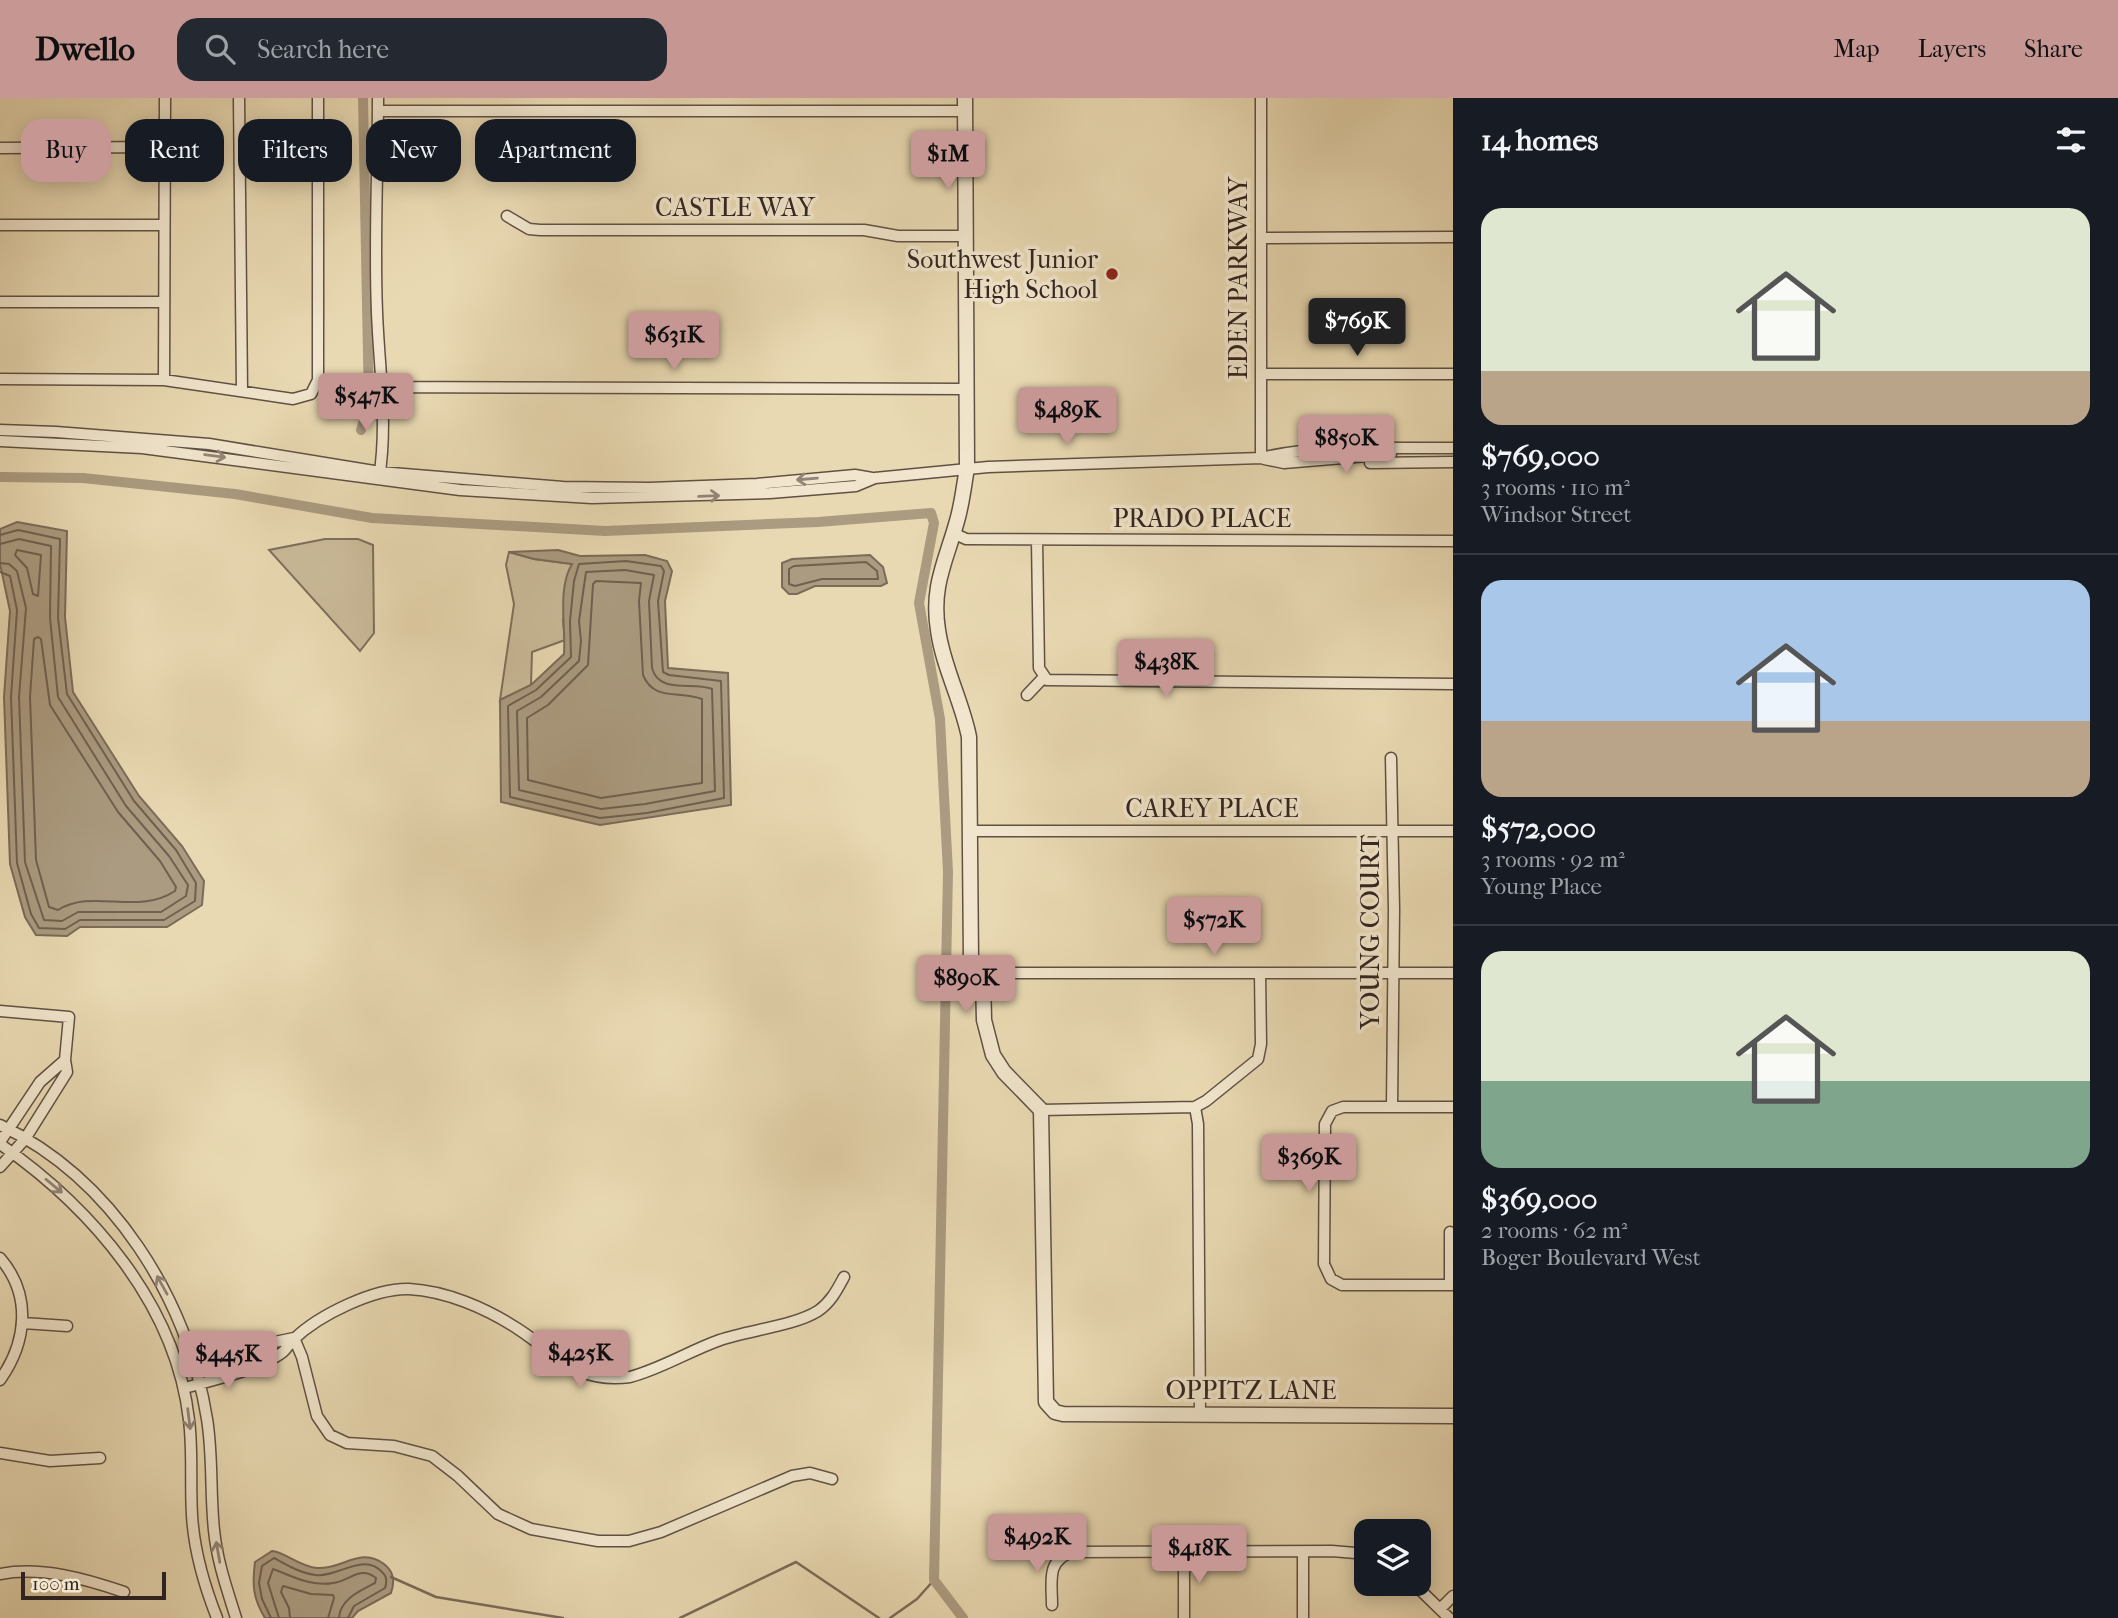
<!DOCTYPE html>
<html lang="en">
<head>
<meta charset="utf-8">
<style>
	:root { --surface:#171b24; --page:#242831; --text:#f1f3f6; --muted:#9ea1a6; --line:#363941; --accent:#c59692 }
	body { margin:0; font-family:"IM FELL French Canon",serif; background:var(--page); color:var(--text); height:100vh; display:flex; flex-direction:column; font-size:26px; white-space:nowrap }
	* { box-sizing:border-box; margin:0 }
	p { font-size:23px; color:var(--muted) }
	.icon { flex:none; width:38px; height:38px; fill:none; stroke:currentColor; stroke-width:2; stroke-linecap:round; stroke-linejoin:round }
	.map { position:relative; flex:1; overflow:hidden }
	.side { display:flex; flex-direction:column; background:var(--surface); width:665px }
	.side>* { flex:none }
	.guide { position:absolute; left:21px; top:21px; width:665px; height:63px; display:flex; gap:14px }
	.tools { position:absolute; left:1354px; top:1421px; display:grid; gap:14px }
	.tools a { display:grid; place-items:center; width:77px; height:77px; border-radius:14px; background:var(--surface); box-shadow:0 4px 18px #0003; font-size:35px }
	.scale { position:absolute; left:21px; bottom:18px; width:145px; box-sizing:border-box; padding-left:7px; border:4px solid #33241f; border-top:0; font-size:19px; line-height:24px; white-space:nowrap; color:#33241f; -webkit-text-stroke:5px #f1e6cd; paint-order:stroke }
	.price { position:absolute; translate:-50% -60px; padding:0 16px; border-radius:7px; background:var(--accent); color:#111; font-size:23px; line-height:46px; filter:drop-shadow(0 2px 4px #0008) }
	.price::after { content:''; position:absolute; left:50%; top:42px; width:21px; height:16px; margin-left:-10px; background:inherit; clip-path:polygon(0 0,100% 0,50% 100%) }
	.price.on { background:#222; color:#fff }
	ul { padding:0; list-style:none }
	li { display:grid; align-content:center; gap:14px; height:371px; padding:0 28px }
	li+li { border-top:2px solid var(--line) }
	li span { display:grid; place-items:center; height:217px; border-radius:21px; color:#555 }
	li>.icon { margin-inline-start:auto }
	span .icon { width:126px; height:126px; fill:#fffc; stroke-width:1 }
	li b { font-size:30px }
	h2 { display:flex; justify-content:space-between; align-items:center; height:84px; padding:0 28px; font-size:30px }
	.tag { padding:0 24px; border-radius:21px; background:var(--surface); box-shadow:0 4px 18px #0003; font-size:24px; line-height:63px }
	.tag.on { background:var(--accent); color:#111 }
	header { display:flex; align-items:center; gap:42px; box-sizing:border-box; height:98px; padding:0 35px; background:var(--accent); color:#111 }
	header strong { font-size:33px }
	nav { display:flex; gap:38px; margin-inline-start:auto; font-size:24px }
	.search { width:490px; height:63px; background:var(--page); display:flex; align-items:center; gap:18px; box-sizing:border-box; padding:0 24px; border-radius:21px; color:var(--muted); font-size:26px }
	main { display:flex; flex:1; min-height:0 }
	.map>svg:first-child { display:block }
</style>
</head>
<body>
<header>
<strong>Dwello</strong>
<div class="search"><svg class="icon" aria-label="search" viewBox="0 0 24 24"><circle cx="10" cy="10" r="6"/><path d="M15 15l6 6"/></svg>Search here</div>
<nav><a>Map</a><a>Layers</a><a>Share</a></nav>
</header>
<main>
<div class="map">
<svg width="1453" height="1520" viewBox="0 0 1453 1520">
	<rect width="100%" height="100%" fill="#e9d9b2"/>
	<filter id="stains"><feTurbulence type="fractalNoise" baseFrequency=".00286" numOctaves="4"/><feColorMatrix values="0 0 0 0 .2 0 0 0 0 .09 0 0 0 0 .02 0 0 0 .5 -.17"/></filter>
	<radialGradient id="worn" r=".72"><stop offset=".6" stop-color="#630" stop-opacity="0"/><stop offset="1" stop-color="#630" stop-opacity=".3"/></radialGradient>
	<path fill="#caba99" stroke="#7e6f5c" stroke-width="2" d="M 325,441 L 358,441 L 373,447 L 374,535 L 360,553 L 269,452 Z
		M 509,454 L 534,461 L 572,466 L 563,523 L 565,542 L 532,554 L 531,587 L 500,602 L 514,506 L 506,467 Z"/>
	<path fill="#ab9b80" stroke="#7b6b59" stroke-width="2" d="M 17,424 L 67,433 L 65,519 L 73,594 L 139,698 L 182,748 L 204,783 L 202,807 L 167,829 L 80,829 L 67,838 L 36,837 L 25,819 L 10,766 L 4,599 L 10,513 L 0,466 L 0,431 Z
		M 558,452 L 580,458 L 645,457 L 667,463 L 672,473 L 665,503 L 668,570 L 728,575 L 731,707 L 600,727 L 501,704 L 500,602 L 531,587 L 564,556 C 566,529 557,491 572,466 L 534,461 L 509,454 Z
		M 870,457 L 883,469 L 887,485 L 881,488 L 815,488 L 797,496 L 789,496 L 782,489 L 782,465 L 792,461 Z
		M 272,1453 C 283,1453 300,1469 317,1470 C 342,1472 360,1448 384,1466 C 394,1474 395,1483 391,1495 L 358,1513 L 352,1520 L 265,1520 C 253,1501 252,1486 255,1464 Z"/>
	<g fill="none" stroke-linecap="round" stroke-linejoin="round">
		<path stroke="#6f6050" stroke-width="2" d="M 0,437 L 18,432 L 60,441 L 58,520 L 67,596 L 134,703 L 176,752 L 196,785 L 195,803 L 164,822 L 80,822 L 65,831 L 39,830 L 31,816 L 17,765 L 11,599 L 17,512 L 10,478 L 0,474
			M 0,446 L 19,441 L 51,448 L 50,520 L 58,599 L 126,708 L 169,758 L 188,787 L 186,798 L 161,814 L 78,814 L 62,823 L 44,822 L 25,764 L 19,599 L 26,510 L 17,473 L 9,466 L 0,465
			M 17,452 L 41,457 L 38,498 L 33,496 L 27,470 L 15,457 Z
			M 626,463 L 661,468 L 664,473 L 658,503 L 663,574 L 669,577 L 721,583 L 724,700 L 647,715 L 600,720 L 510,699 L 508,608 L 536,592 L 571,559 L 570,523 L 574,483 L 579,466 Z
			M 866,464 L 877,473 L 878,481 L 822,481 L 795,488 L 789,486 L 789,471 L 794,468 Z
			M 625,472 L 654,477 L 649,503 L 652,570 C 659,597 694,583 712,591 L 715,693 L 645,706 L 601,711 L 519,692 L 517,613 L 541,599 L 579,563 L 581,543 L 579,523 L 586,474 Z
			M 596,483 L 641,485 L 639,503 L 643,577 C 654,604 680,592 702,601 L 702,685 L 601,700 L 528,682 L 527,620 L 548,607 L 588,567 L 593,486 Z
			M 38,539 L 41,541 L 50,607 L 118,714 L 160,763 L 176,789 L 175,793 C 137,818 93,790 58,812 L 49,809 L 36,762 L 30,599 L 34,541 Z
			M 271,1520 L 262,1501 L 259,1485 L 262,1468 L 274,1460 C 287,1467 300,1475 315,1477 C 338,1480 364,1453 383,1475 C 387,1479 387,1484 385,1490 L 354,1508 L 348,1520
			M 279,1520 L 268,1485 L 273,1471 C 292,1478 311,1489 333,1485 C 350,1483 360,1467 376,1480 L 375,1485 C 360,1493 340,1501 339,1520
			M 290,1520 L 289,1510 L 281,1494 L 283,1488 L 311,1496 L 333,1497 L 334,1500 L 328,1520"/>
		<path stroke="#7b6b59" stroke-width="2.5" d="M 391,1479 L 436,1499 L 563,1520
			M 680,1520 L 796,1464 L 879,1520
			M 890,1520 L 917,1501 L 934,1482"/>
		<path stroke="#ab9b80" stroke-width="10" d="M 361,332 L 369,308 L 363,0
			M 0,379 L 83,380 L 235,396 L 372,420 L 605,433 L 818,424 L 931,415 L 934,425 L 919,505 L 940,621 L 948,774 L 934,1482 L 963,1520"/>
		<g stroke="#605144" stroke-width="13">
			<path id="minor" d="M 239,0 L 242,293
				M 378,0 C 378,71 374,143 377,214 C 379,269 388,326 379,380
				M 1261,0 L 1261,360
				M 378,13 L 965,13
				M 0,50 L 164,49
				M 507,118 L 529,131 L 540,132 L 864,132 L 898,138 L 966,138
				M 0,127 L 164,127
				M 1261,140 L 1453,139
				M 0,204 L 164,204
				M 1261,276 L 1453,276
				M 0,281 L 164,282 L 293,301 L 311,296 L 318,282 L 318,0
				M 164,282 L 165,0
				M 382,289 L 966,291
				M 0,332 L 56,334 L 209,346 L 380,374 L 563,389 L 649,390 L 757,386 L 855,377 L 872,380
				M 0,343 L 142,350 L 460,392 L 592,400 L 770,395 L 856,388 L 875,380 L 988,369 L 1261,360 C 1323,345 1390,351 1453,350
				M 1264,361 L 1284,365 L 1391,356
				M 1370,365 L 1453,364
				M 953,435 L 966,441 L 1453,443
				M 1037,442 L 1039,570 L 1047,582 L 1453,586
				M 1027,597 L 1044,579
				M 1391,660 L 1394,811 L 1392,1009
				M 970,733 L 1453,733
				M 983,879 L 990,876 L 1006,875 L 1453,875
				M 0,913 L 69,919 L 65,962 L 67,974 L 25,1041 L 0,1069
				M 1195,1009 L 1198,1026 L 1200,1316
				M 1453,1009 L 1343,1009 L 1332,1013 L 1325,1026 L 1324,1166 L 1331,1181 L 1342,1187 L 1453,1187
				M 1041,1012 L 1195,1009 L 1206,1003 L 1258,961 L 1261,946 L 1260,875
				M 0,1027 C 112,1080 188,1201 207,1321 C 213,1358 210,1395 214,1432 C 217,1463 227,1491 236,1520
				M 0,1044 L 40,984 L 65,962
				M 0,1046 C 92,1110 176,1207 189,1322 C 193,1354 190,1386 192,1417 C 194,1453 204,1487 217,1520
				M 1450,1134 L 1450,1187
				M 0,1160 C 32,1197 27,1244 0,1282
				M 23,1225 L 67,1228
				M 294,1240 L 302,1259 L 317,1318 L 330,1337 L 347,1345 L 394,1348 L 432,1358 L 458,1378 L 498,1416 L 531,1431 L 598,1443 L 629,1443 L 661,1434 L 792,1378 L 810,1375 L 832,1381
				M 189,1271 L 270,1245 L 294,1240
				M 185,1290 C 215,1281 253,1274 280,1256 C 286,1253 289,1245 294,1241 C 319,1217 374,1190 409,1191 C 446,1193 486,1210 518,1231 C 558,1257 577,1286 630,1279 C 661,1271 689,1253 720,1242 C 749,1232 794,1228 818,1213 C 831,1204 837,1192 844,1179
				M 0,1355 L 50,1363 L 100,1360
				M 1184,1454 L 1184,1520
				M 1303,1454 L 1303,1520
				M 0,1476 C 41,1468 86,1481 124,1494
				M 1414,1486 L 1449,1520
				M 1052,1507 C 1052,1483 1046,1463 1072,1454 L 1332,1453 L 1367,1456
				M 1440,1511 L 1453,1498"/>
		</g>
		<g stroke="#605144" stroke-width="17">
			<path id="tertiary" d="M 965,0 L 967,370 C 964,387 962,406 957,423 C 946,463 931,488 938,532 C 943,569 962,603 969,639 L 971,862 L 972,868 L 983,879 L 984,922 L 993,957 L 1004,974 L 1041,1012 L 1046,1304 L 1055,1314 L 1063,1316 L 1453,1318"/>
		</g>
		<use href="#minor" stroke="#f1e6cd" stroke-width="10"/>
		<use href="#tertiary" stroke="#f1e6cd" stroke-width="14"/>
	</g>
	<defs><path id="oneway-shaft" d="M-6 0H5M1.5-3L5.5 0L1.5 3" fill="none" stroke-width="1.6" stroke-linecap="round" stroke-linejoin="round" transform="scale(1.75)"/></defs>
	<g stroke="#928576">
		<use href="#oneway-shaft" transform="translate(215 358) rotate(7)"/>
		<use href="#oneway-shaft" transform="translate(807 381) rotate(175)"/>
		<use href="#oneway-shaft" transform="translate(709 398) rotate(-2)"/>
		<use href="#oneway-shaft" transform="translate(54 1088) rotate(40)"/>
		<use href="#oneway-shaft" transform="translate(162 1187) rotate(-119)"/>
		<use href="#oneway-shaft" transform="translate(189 1321) rotate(83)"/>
		<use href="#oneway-shaft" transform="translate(218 1454) rotate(-100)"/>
	</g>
	<circle fill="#8f2418" stroke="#f1e6cd" stroke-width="2.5" cx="1112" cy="176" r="7"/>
	<g text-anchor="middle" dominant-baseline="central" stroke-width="7" stroke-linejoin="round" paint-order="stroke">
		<g font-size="26" fill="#33241f" stroke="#f1e6cd">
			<text x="735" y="109">CASTLE WAY</text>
			<text transform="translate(1238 180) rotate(-90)">EDEN PARKWAY</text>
			<text x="1202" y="420">PRADO PLACE</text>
			<text x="1212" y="710">CAREY PLACE</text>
			<text transform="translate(1370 834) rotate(-90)">YOUNG COURT</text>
			<text x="1251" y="1292">OPPITZ LANE</text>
		</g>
		<g font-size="26" fill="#33241f" stroke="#f1e6cd" text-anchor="end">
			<text x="1098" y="161">Southwest Junior<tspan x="1098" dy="30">High School</tspan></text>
		</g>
	</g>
	<rect width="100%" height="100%" filter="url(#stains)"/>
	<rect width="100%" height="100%" fill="url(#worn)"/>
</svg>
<div class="tools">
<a><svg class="icon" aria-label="layers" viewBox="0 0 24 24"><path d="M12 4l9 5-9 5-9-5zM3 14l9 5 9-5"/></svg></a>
</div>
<div class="scale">100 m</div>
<b class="price" style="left:948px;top:93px">$1M</b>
<b class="price on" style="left:1357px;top:260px">$769K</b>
<b class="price" style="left:674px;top:274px">$631K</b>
<b class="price" style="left:366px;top:335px">$547K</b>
<b class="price" style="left:1067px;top:349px">$489K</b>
<b class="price" style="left:1346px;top:377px">$850K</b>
<b class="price" style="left:1166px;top:601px">$438K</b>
<b class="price" style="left:1214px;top:859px">$572K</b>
<b class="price" style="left:966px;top:917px">$890K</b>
<b class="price" style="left:1309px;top:1096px">$369K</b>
<b class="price" style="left:580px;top:1292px">$425K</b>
<b class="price" style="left:228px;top:1293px">$445K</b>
<b class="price" style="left:1037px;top:1476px">$492K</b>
<b class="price" style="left:1199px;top:1487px">$418K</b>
<div class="guide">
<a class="tag on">Buy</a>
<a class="tag">Rent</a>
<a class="tag">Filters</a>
<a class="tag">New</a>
<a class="tag">Apartment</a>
</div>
</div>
<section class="side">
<h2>14 homes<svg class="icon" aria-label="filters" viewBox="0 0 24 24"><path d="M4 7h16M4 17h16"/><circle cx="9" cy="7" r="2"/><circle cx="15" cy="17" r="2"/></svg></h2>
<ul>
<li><span style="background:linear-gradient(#dfe7d0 75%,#b9a48a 0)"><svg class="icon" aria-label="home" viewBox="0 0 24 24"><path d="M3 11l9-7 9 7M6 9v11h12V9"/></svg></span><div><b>$769,000</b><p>3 rooms · 110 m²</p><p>Windsor Street</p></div></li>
<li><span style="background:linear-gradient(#a9c7e8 65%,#b9a48a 0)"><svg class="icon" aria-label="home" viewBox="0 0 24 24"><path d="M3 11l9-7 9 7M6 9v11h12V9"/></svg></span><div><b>$572,000</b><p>3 rooms · 92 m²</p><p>Young Place</p></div></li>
<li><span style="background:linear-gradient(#dfe7d0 60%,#7fa58c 0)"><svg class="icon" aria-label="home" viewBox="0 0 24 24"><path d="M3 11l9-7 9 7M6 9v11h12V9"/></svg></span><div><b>$369,000</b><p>2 rooms · 62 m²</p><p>Boger Boulevard West</p></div></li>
</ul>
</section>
</main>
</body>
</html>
